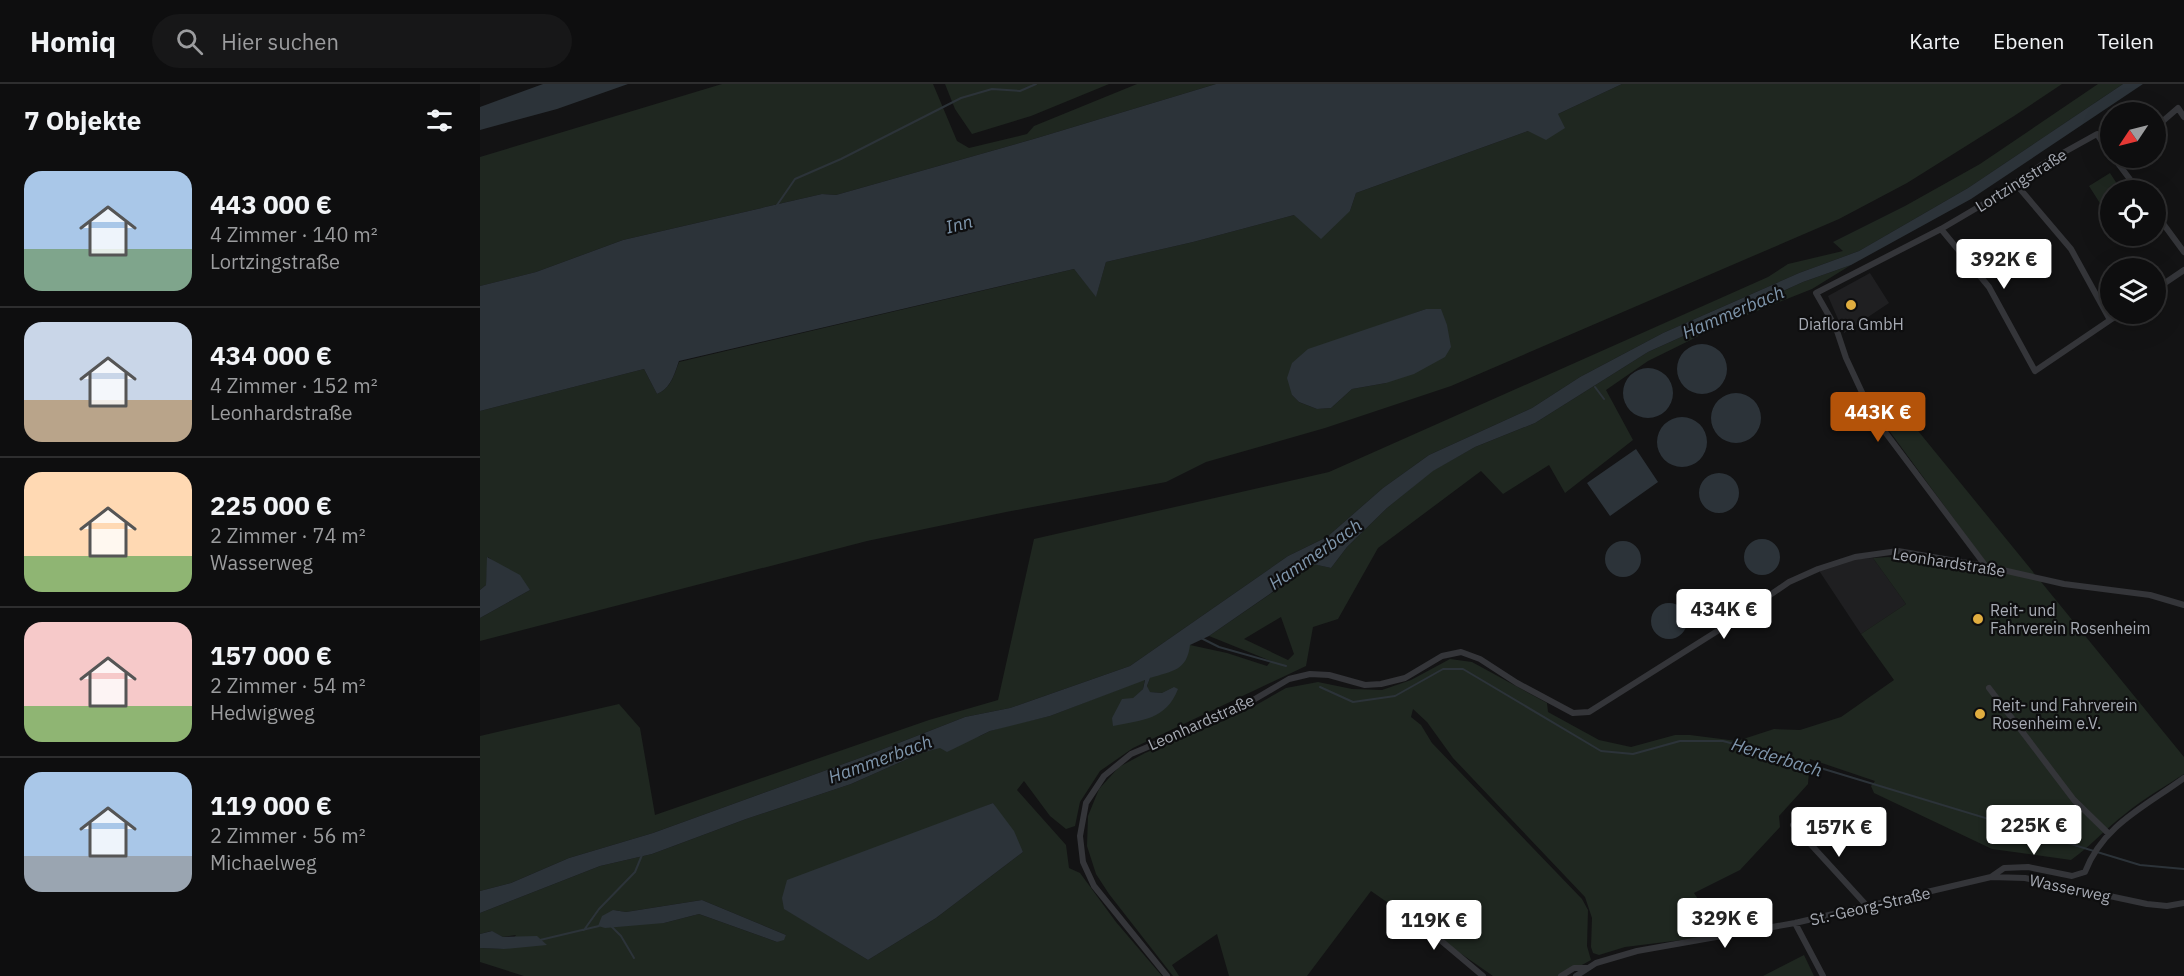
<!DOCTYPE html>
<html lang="de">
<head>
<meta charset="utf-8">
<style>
	:root { --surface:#0e0e0f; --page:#171718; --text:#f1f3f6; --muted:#9b9c9e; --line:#2e2e2f; --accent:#b45309 }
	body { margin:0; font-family:"IBM Plex Sans",sans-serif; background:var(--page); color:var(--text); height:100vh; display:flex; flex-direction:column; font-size:22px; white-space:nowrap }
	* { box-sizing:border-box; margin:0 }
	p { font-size:20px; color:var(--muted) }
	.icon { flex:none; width:33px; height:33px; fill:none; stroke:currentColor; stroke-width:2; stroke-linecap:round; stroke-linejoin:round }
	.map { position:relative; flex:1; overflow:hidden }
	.details { display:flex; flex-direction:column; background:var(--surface); width:480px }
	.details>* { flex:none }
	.needle { width:39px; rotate:235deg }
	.tools { position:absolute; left:1620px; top:18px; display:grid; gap:12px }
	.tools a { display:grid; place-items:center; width:66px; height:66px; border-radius:50%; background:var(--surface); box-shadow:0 6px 24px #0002,0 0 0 2px var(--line); font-size:30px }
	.price { position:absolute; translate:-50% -51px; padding:0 14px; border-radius:6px; background:#fff; color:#222; font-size:20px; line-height:39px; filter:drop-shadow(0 2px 3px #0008) }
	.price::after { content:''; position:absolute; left:50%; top:36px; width:18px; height:14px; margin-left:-9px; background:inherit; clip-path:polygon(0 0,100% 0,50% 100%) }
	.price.active { background:var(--accent); color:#fff }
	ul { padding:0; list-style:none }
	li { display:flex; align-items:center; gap:18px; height:150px; padding:0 24px }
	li+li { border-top:2px solid var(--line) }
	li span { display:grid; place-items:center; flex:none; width:168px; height:120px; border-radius:18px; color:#555 }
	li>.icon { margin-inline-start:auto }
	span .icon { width:72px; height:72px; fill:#fffc; stroke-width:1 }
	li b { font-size:26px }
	h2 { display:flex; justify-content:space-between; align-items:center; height:72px; padding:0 24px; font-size:26px }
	header { display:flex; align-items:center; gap:36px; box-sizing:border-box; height:84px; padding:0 30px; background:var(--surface); border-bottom:2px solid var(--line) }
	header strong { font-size:28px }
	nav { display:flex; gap:33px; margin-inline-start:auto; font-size:21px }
	.search { width:420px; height:54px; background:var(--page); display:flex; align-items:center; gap:15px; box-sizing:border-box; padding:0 21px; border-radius:33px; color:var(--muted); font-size:22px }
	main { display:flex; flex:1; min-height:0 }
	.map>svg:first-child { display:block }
</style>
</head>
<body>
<header>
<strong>Homiq</strong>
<div class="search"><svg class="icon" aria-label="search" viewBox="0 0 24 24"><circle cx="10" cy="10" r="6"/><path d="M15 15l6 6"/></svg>Hier suchen</div>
<nav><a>Karte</a><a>Ebenen</a><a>Teilen</a></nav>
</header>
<main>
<section class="details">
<h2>7 Objekte<svg class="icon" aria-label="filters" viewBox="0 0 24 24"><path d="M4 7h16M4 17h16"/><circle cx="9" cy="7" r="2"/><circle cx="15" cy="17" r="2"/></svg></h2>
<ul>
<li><span style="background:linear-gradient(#a9c7e8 65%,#7fa58c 0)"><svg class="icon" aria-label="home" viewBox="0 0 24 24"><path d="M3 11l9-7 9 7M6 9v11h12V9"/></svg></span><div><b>443 000 €</b><p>4 Zimmer · 140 m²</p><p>Lortzingstraße</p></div></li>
<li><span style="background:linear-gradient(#c9d6e8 65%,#b9a48a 0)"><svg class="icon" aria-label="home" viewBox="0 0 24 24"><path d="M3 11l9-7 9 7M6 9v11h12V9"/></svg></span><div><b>434 000 €</b><p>4 Zimmer · 152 m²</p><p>Leonhardstraße</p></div></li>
<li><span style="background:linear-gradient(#ffd9b3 70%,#8fb573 0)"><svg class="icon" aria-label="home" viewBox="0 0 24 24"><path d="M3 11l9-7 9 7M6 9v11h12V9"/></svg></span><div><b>225 000 €</b><p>2 Zimmer · 74 m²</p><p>Wasserweg</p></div></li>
<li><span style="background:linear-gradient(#f6c9c9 70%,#8fb573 0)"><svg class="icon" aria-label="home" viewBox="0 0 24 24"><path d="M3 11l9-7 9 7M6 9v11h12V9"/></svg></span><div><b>157 000 €</b><p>2 Zimmer · 54 m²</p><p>Hedwigweg</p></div></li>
<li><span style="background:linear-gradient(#a9c7e8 70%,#9aa5b1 0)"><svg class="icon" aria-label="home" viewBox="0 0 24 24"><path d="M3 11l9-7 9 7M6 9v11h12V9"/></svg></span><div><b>119 000 €</b><p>2 Zimmer · 56 m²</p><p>Michaelweg</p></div></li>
</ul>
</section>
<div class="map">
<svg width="1704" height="892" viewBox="0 0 1704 892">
	<rect width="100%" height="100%" fill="#131314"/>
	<path fill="#1f1f21" d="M 1390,189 L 1409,219 L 1364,249 L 1348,212 Z
		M 1393,474 L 1426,520 L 1381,550 L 1338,485 L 1365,476 Z"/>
	<path fill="#1f2720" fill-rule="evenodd" d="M 242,0 L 453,0 L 477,57 L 489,64 L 547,50 L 554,42 L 657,0 L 736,0 L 557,54 L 356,111 L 342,110 L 143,156 L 56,188 L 0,202 L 0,73 Z
		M 465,0 L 629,0 L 551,32 L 492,50 L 475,25 Z
		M 1142,0 L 1582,0 L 1534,32 L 1427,99 L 1359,135 L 971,302 L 845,344 L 726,378 L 686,398 L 526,428 L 387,457 L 0,557 L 0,534 L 50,506 L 8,473 L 6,501 L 0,506 L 0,327 L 164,285 L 177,310 C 191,304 194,291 199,278 L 594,185 L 616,212 L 626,178 L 713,158 L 814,131 L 870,127 L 876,109 L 1048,47 L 1078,30 ZM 946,225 L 906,299 L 872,305 L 851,324 L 837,325 L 819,318 L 812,311 L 890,245 Z
		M 1618,0 L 1643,0 L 1488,104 L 1379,167 L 1319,189 L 1183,249 L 1100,293 L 1052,324 L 949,371 L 903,404 L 847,453 L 808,472 L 650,582 L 530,624 L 485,633 L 388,671 L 173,749 L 89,774 L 31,799 L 0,807 L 0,652 L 139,620 L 160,644 L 175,731 L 449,636 L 518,616 L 554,455 L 849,388 L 1288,193 L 1308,180 L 1363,167 L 1353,158 L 1425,122 L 1500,80 Z
		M 1630,89 L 1641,106 L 1630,106 L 1630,135 L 1609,102 Z
		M 1371,181 L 1332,205 L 1237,243 L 1168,277 L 1126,306 L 1153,356 L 1085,409 L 1069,381 L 1023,410 L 1001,387 L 898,464 L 858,535 L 833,543 L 826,582 L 653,664 L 620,687 L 600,718 L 595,742 L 586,745 L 570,732 L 544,697 L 537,706 L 586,761 L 589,784 L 600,789 L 636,838 L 682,892 L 44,892 L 0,878 L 0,864 L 24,865 L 36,851 L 23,853 L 11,847 L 0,850 L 0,829 L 120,782 L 172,770 L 266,735 L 371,700 L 441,669 L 500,652 L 510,647 L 530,641 L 570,632 L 665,595 L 663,605 L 632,634 L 694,603 L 682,609 L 669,608 L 667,602 L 670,594 L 710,561 L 747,569 L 787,582 L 791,577 L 729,552 L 834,480 L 851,484 L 867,463 L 907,424 L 952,387 L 995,363 L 1055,339 L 1168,268 L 1323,198 ZM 801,533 L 814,570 L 808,576 L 764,555 ZM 513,719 L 543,768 L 456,834 L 388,876 L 305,825 L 489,729 ZM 222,816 L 306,851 L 297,858 L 219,830 L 184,839 L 133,826 L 146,828 Z
		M 1421,326 L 1704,673 L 1704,690 C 1684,703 1663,715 1645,730 C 1626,744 1611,762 1591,776 L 1512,765 L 1394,709 L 1391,702 L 1395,697 L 1330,675 L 1328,700 L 1299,732 L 1300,743 L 1260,786 L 1214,809 L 1242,851 L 1145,863 L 1119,871 L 1113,869 L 1111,863 L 1112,834 L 1105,813 L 973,674 L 947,638 L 933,625 L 931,633 L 941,641 L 952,659 L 1102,815 L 1108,826 L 1107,862 L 1111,876 L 1082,892 L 1013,892 L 891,807 L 827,892 L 749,892 L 737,850 L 692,881 L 699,892 L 693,892 L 629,810 L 616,790 L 607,762 L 608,732 L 619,705 L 639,683 L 665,669 L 734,641 L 769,625 L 806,604 L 838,598 L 872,605 L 902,606 L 931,596 L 970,575 L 992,578 L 1067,619 L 1068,628 L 1119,656 L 1151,663 L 1195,651 L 1210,651 L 1257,657 L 1294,645 L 1320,646 L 1361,633 L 1414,596 L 1381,550 L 1426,520 L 1393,474 L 1408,473 L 1512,487 L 1405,341 Z
		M 1324,871 L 1334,892 L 1283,892 Z"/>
	<path fill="#2c3339" d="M 63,0 L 148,0 L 77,25 L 0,46 L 0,23 Z
		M 736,0 L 1142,0 L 1078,30 L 1085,44 L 1066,56 L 1048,47 L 876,109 L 870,127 L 841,155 L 814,131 L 713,158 L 626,178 L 616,213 L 594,185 L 199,277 C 194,291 191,304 177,310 L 164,285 L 0,327 L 0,202 L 56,188 L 143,156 L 342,110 L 356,111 L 557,54 Z
		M 1643,0 L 1663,0 L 1491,115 L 1371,181 L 1323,198 L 1168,268 L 1055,339 L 995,363 L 953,387 L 907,424 L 867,463 L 851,484 L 833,480 L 729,552 L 710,561 C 707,587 692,587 670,594 L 667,602 L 670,608 L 682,609 L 694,603 L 698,605 C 686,636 662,636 633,642 L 632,634 L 642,615 L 653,614 L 663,605 L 665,596 L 570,632 L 510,647 L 467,668 L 460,664 L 441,669 L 371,700 L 266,735 L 172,770 L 120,782 L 0,829 L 0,807 L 31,799 L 89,774 L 173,749 L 388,671 L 485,633 L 530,624 L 650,582 L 808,472 L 847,453 L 903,404 L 949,371 L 1052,324 L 1100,293 L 1183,249 L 1319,189 L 1379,167 L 1488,104 Z
		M 946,225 L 961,225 L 967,241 L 971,263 L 965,273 L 934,290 L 906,299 L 872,305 L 851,324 L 837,325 L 819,318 L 812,311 L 807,294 L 812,279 L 828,265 Z
		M1197 285a25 25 0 1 1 50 0a25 25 0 1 1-50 0Z
		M1143 309a25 25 0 1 1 50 0a25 25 0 1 1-50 0Z
		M1231 334a25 25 0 1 1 50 0a25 25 0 1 1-50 0Z
		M1177 358a25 25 0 1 1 50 0a25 25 0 1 1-50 0Z
		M 1156,365 L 1178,398 L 1130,432 L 1107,399 Z
		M1219 409a20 20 0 1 1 40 0a20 20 0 1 1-40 0Z
		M1264 473a18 18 0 1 1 36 0a18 18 0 1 1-36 0Z
		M1125 475a18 18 0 1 1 36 0a18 18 0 1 1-36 0Z
		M 7,473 L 40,491 L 50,506 L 0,534 L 0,506 L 6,501 Z
		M1171 537a18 18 0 1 1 36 0a18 18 0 1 1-36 0Z
		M 513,719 L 534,747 L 543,768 L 456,834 L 388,876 L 304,825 L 302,814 L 307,796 Z
		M 222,816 L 306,851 L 304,856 L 297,858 L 219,830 L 184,839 L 125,844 L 118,842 L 122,832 L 133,826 L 146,828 Z
		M 12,847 L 23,853 L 57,852 L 67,861 L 24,865 L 0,864 L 0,850 Z"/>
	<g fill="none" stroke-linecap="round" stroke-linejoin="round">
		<path stroke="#2c3339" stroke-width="2" d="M 295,124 L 315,95 L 361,75 L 481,14 L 512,5 L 540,7 L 556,0
			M 1115,303 L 1124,315
			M 721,554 L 739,563 L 806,582
			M 840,603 L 873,618 L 915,612 L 963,585 L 983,585 L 1121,667 L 1153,670 L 1200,657 L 1243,657 L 1324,679 L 1660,781 L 1704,785
			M 131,842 L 141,852 L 154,874
			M 104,846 L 119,825 L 155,788 L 162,771
			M 60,856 L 119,842"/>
		<path stroke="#343539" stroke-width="6" d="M 1676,43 L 1698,24 L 1704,33
			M 1634,74 L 1658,106
			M 1535,99 L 1591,165 L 1630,236
			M 1676,130 L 1704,168
			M 1461,145 L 1509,203 L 1555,287 L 1639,230
			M 1676,205 L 1704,186
			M 1505,481 L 1393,332 L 1366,274 L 1356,244 L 1336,209 L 1461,145 L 1512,115 L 1563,80 L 1617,50 L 1630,69
			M 1509,604 L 1594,716 L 1629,750
			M 1313,741 L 1388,823
			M 1511,793 L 1524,784 L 1548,783 L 1592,792 L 1605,788 C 1623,741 1666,722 1704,694
			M 921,823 L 1003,892
			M 1315,839 L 1343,892
			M 687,892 L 614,802 L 603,778 L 600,752 L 606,719 L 624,692 L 651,670 L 758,625 L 809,595 L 830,590 L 849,591 L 885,601 L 901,600 L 925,594 L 962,572 L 981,568 L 1000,575 L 1037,599 L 1093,629 L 1109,628 L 1239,546 L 1309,498 L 1338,485 L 1375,473 L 1418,467 L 1505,482 L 1584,500 L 1670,511 L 1704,521
			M 1081,892 L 1094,884 L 1108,884
			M 1096,892 L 1116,879 L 1157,867 L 1315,839 L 1511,793 L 1545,794 L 1667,820 L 1687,822 L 1704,819"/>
	</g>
	<g fill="#e0ad3f" stroke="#0e0e0f" stroke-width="2">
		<circle cx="1371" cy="221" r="6"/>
		<circle cx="1498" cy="535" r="6"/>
		<circle cx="1500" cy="630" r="6"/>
	</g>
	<g text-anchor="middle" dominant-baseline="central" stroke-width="4.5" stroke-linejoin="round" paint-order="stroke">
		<g font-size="16" fill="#a6aab3" stroke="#0e0e0f">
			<text transform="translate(1541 96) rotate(-32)">Lortzingstraße</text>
			<text transform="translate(1469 478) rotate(9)">Leonhardstraße</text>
			<text transform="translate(721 638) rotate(-24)">Leonhardstraße</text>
			<text transform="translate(1590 804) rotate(12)">Wasserweg</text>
			<text transform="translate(1390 822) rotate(-13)">St.-Georg-Straße</text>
		</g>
		<g font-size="16" fill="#a6aab3" stroke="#0e0e0f" text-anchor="start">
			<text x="1371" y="240" text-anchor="middle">Diaflora GmbH</text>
			<text x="1510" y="526">Reit- und<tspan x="1510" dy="18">Fahrverein Rosenheim</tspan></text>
			<text x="1512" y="621">Reit- und Fahrverein<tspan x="1512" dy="18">Rosenheim e.V.</tspan></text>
		</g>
		<g font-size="18" font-style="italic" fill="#7f96ac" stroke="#0e0e0f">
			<text transform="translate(479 140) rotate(-15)">Inn</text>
			<text transform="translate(1253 228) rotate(-23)">Hammerbach</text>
			<text transform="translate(835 470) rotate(-35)">Hammerbach</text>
			<text transform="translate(1297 673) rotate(17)">Herderbach</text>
			<text transform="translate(400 675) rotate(-20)">Hammerbach</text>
		</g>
	</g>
</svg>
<div class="tools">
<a><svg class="needle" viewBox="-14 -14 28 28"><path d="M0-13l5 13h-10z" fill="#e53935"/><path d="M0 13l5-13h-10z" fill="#9b9c9e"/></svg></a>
<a><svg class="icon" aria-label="locate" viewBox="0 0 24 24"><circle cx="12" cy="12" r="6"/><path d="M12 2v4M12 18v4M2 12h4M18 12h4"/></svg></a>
<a><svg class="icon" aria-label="layers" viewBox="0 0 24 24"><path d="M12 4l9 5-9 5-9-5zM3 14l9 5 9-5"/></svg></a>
</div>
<b class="price" style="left:1524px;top:206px">392K €</b>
<b class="price active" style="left:1398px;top:359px">443K €</b>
<b class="price" style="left:1244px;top:556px">434K €</b>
<b class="price" style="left:1554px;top:772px">225K €</b>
<b class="price" style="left:1359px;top:774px">157K €</b>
<b class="price" style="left:1245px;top:865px">329K €</b>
<b class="price" style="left:954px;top:867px">119K €</b>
</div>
</main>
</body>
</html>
